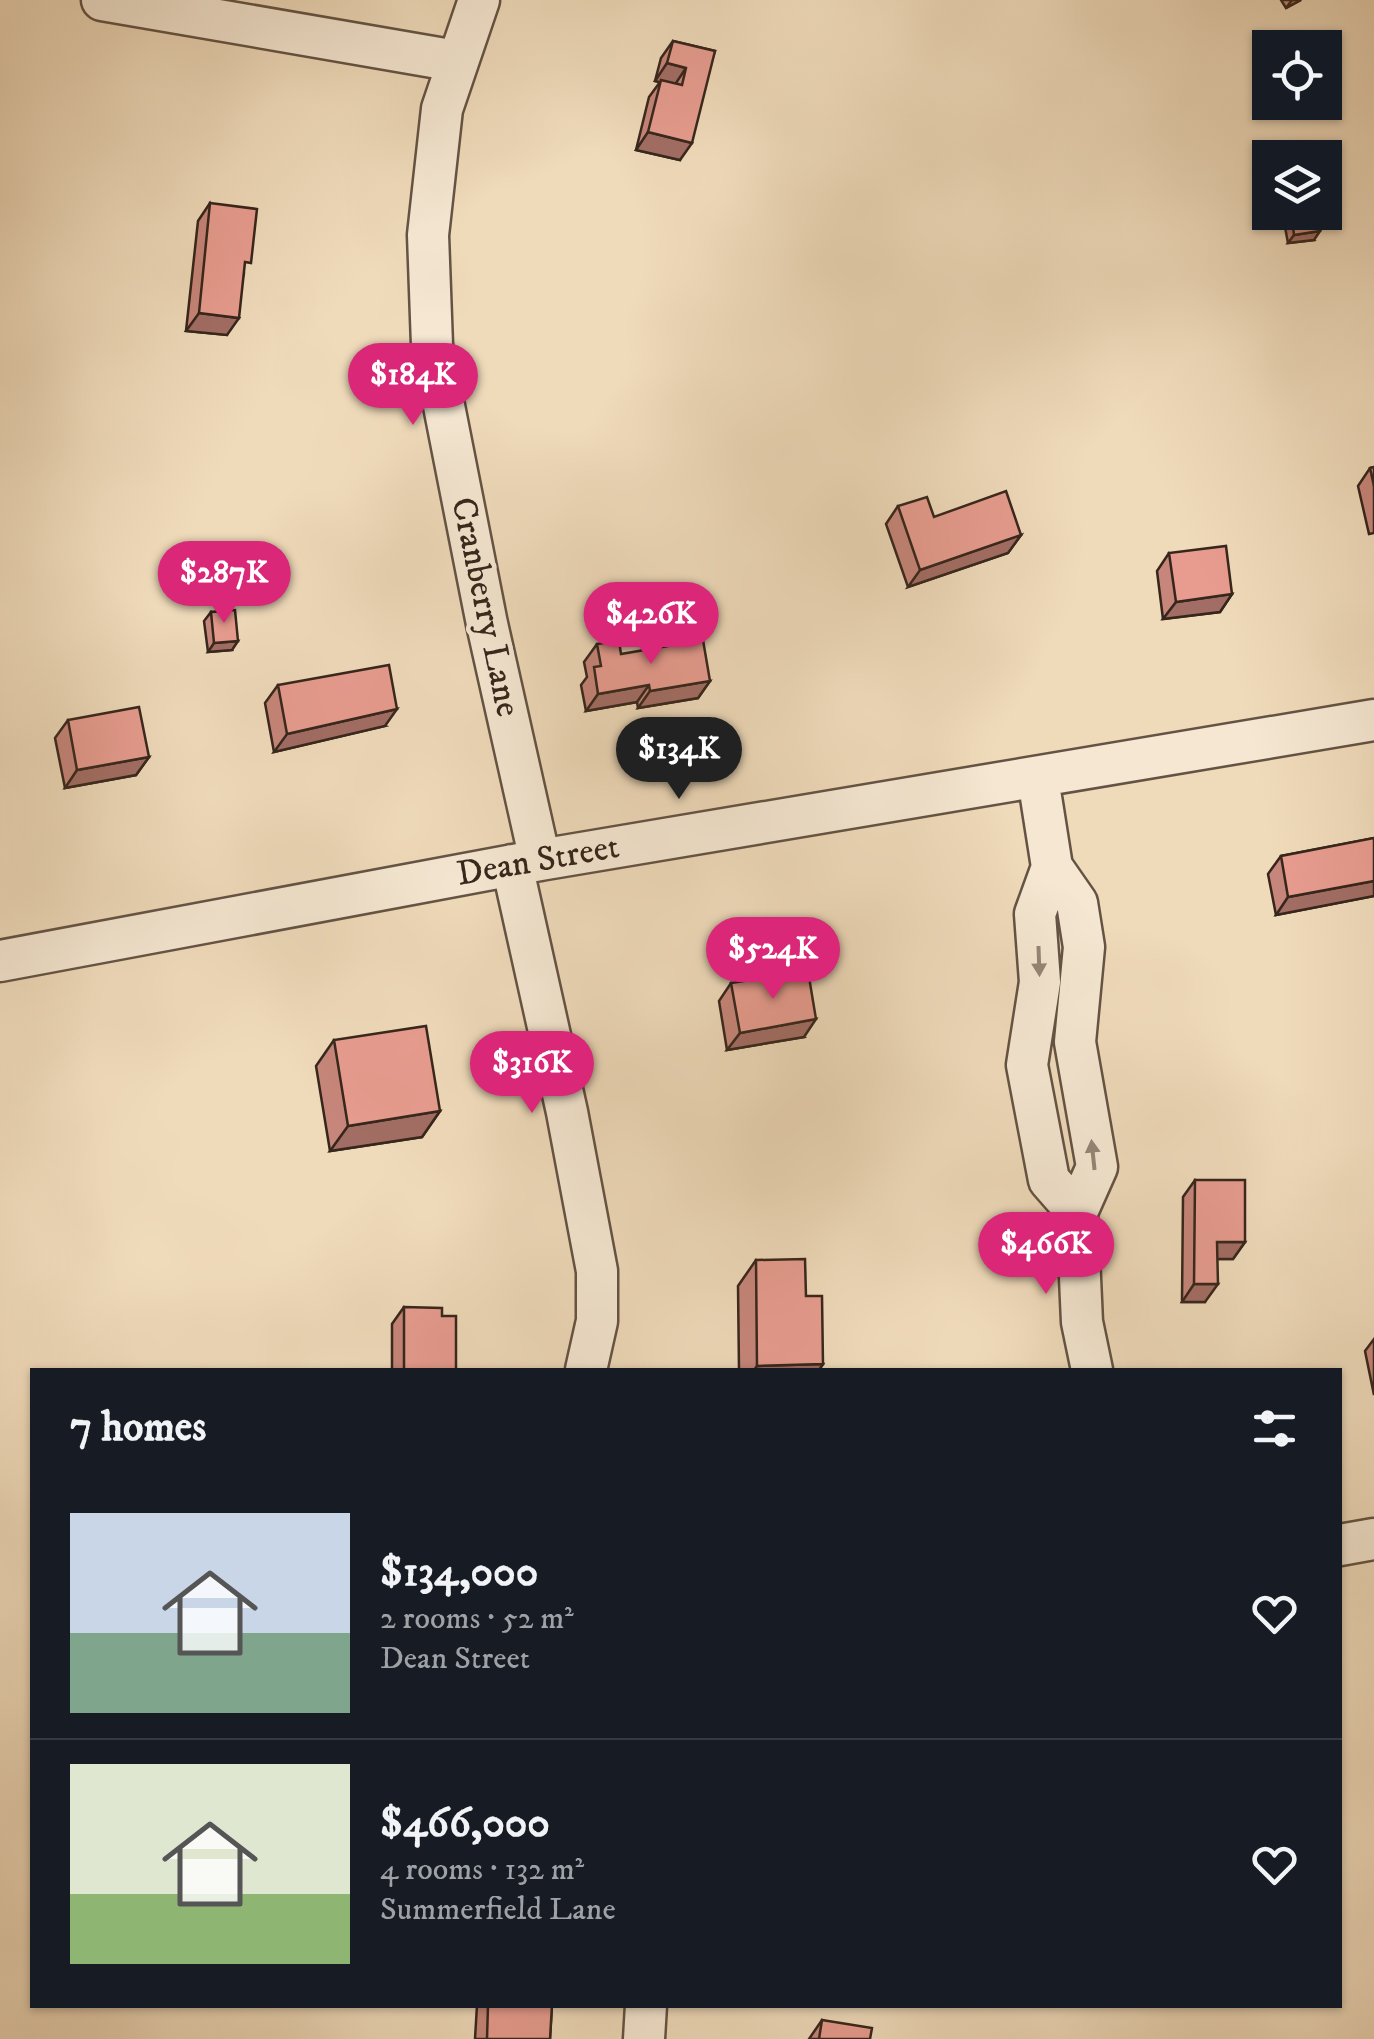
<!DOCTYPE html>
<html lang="en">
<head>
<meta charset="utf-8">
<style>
	:root { --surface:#171b24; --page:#242831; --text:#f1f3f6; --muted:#9ea1a6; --line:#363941; --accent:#db2777 }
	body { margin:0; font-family:"IM FELL DW Pica",serif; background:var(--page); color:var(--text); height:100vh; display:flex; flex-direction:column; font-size:38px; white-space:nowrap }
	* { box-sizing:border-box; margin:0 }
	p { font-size:32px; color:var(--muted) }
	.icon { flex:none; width:55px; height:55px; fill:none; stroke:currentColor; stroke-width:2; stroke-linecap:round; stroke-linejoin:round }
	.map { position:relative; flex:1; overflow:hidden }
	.drawer { position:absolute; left:30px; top:1368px; width:1312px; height:640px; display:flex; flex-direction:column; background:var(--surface); border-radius:0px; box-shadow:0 2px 8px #0004 }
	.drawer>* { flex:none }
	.controls { position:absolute; left:1252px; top:30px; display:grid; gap:20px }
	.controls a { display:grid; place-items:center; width:90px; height:90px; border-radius:0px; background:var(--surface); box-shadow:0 2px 8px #0004; font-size:50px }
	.price { position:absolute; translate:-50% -85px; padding:0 22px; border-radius:35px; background:var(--accent); color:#fff; font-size:32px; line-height:65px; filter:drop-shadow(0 2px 5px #0008) }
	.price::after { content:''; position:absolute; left:50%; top:60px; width:30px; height:22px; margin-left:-15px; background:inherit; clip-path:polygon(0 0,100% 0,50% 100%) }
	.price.current { background:#222; color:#fff }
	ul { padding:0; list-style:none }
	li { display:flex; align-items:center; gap:30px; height:250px; padding:0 40px }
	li+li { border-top:2px solid var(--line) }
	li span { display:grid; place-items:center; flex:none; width:280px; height:200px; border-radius:0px; color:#555 }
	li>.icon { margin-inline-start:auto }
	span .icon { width:120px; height:120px; fill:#fffc; stroke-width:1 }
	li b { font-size:42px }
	h2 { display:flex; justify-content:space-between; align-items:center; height:120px; padding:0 40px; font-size:42px }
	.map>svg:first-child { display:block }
</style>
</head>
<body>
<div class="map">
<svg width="1374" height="2039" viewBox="0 0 1374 2039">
	<rect width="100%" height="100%" fill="#efdaba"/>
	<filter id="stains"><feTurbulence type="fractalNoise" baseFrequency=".002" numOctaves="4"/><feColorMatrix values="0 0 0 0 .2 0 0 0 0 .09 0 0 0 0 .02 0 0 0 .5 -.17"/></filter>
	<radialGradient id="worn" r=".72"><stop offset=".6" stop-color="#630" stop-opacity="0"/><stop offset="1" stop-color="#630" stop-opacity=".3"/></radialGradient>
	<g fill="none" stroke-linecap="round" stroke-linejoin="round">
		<g stroke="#645344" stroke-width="45">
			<path id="minor" d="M 102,0 L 456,61
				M 479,0 L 442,109 L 428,235 L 432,345 L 487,624 L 540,860
				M 1038,778 L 1052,867 L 1077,903 L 1084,947 L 1075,1042 L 1097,1167 L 1077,1212 L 1049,1180 L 1027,1065 L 1040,982 L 1035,914 L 1052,867
				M 512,865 L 567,1112 L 597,1271 L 597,1321 L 586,1370
				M 0,961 L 540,860 L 1374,720
				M 1077,1212 L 1082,1322 L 1092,1370
				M 1340,1545 L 1374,1539
				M 644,2039 L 646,2005"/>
		</g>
		<use href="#minor" stroke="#f5e7d2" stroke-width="40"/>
	</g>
	<path fill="#c7867b" stroke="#36261c" stroke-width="2.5" d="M 1281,0 L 1301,0 L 1286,8 Z
		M 673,41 L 715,51 L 680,160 L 636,150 L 649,97 L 660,82 L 655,81 L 661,58 Z
		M 210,203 L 244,273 L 227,335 L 186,331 L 198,221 Z
		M 1292,218 L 1314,240 L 1288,243 L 1285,227 Z
		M 1374,467 L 1374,533 L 1369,534 L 1358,486 L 1370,468 Z
		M 898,506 L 934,517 L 1021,535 L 1008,553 L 908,587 L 886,524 Z
		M 1169,553 L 1232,594 L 1220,612 L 1163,619 L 1157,571 Z
		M 211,612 L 232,650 L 208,652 L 204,621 Z
		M 597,644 L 621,654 L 710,681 L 698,698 L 638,708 L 637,702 L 586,711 L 581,685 L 587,677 L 584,662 Z
		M 278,685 L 385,726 L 274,752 L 265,703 Z
		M 68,720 L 149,757 L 136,775 L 65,788 L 55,738 Z
		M 1374,838 L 1374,896 L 1276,915 L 1268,874 L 1281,856 Z
		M 731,983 L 804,1037 L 727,1050 L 719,1001 Z
		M 334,1040 L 440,1111 L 422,1137 L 330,1151 L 316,1066 Z
		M 1195,1180 L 1245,1242 L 1233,1259 L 1217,1259 L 1205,1302 L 1182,1302 L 1183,1197 Z
		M 756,1260 L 806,1296 L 823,1364 L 819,1370 L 739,1370 L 738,1286 Z
		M 404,1307 L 442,1316 L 456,1370 L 392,1370 L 392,1324 Z
		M 1374,1339 L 1374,1395 L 1365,1351 Z
		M 477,2005 L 552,2005 L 550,2039 L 475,2039 Z
		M 822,2020 L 870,2039 L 809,2039 Z"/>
	<path fill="#a26d64" stroke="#36261c" stroke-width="2.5" d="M 1292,0 L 1301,0 L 1286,8 Z
		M 667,63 L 686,68 L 674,86 L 655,81 Z
		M 648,132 L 692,143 L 680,160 L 636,150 Z
		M 1320,231 L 1314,240 L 1288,243 L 1294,235 Z
		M 199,313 L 239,318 L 227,335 L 186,331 Z
		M 1021,535 L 1008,553 L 908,587 L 920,570 Z
		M 1232,594 L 1220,612 L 1163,619 L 1176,602 Z
		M 238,641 L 232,650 L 208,652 L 214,643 Z
		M 710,681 L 698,698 L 638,708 L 650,691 Z
		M 649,685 L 637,702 L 586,711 L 598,694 Z
		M 397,709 L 385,726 L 274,752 L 287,734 Z
		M 149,757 L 136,775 L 65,788 L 77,770 Z
		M 1374,881 L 1374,896 L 1276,915 L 1288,897 Z
		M 816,1019 L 804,1037 L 727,1050 L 740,1033 Z
		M 440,1111 L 422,1137 L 330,1151 L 348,1126 Z
		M 1217,1242 L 1245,1242 L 1233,1259 L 1205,1259 Z
		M 1194,1284 L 1218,1284 L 1205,1302 L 1182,1302 Z
		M 823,1364 L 819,1370 L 754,1370 L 757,1366 Z"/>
	<path fill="#e79c8f" stroke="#36261c" stroke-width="2.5" d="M 673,41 L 715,51 L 692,143 L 648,132 L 661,80 L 682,85 L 686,68 L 667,63 Z
		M 210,203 L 257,209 L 251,263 L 245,262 L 239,318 L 199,313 Z
		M 1318,215 L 1320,231 L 1294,235 L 1292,218 Z
		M 1374,467 L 1374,486 L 1370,468 Z
		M 1006,491 L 1021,535 L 920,570 L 898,506 L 927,497 L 934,517 Z
		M 1226,546 L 1232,594 L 1176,602 L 1169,553 Z
		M 235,610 L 238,641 L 214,643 L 211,612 Z
		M 703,640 L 710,681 L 650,691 L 649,685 L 598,694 L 594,667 L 601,666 L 597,644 L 619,641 L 621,654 Z
		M 389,665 L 397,709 L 287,734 L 278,685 Z
		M 139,707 L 149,757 L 77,770 L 68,720 Z
		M 1374,838 L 1374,881 L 1288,897 L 1281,856 Z
		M 808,971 L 816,1019 L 740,1033 L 731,983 Z
		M 426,1026 L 440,1111 L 348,1126 L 334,1040 Z
		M 1195,1180 L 1245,1180 L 1245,1242 L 1217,1242 L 1218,1284 L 1194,1284 Z
		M 805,1259 L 806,1296 L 822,1296 L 823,1364 L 757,1366 L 756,1260 Z
		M 404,1307 L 442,1308 L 442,1316 L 456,1316 L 456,1370 L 404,1370 Z
		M 488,2005 L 552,2005 L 550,2039 L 487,2039 Z
		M 822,2020 L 872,2028 L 870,2039 L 819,2039 Z"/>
	<defs><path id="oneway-solid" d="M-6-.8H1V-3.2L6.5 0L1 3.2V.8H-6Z" transform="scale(2.5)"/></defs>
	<g fill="#968677">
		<use href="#oneway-solid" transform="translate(1039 961) rotate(88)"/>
		<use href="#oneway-solid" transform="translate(1093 1155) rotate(-96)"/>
	</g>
	<g text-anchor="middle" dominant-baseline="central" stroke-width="9" stroke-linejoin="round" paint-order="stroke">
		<g font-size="35" fill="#36261c" stroke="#f5e7d2">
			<text transform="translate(485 607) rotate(78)">Cranberry Lane</text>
			<text transform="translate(538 861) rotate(-10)">Dean Street</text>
		</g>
	</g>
	<rect width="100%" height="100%" filter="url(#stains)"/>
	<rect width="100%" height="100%" fill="url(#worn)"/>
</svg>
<div class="controls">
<a><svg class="icon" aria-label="locate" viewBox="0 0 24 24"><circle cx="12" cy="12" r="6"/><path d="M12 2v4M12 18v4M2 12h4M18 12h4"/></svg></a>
<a><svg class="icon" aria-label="layers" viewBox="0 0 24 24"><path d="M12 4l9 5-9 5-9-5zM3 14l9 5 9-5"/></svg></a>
</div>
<b class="price" style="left:413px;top:428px">$184K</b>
<b class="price" style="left:224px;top:626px">$287K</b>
<b class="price" style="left:651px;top:667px">$426K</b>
<b class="price current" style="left:679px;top:802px">$134K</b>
<b class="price" style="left:773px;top:1002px">$524K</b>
<b class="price" style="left:532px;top:1116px">$316K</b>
<b class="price" style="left:1046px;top:1297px">$466K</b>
<section class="drawer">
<h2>7 homes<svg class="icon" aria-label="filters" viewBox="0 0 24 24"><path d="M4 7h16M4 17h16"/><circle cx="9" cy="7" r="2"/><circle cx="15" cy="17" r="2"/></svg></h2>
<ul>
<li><span style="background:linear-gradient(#c9d6e8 60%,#7fa58c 0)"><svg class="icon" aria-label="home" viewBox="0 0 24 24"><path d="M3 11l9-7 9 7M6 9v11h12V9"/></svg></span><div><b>$134,000</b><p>2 rooms · 52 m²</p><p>Dean Street</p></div><svg class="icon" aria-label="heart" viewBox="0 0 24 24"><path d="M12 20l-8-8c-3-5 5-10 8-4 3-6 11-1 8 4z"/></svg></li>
<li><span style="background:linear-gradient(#dfe7d0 65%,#8fb573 0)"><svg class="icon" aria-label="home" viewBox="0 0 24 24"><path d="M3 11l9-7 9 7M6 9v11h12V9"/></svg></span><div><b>$466,000</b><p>4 rooms · 132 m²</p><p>Summerfield Lane</p></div><svg class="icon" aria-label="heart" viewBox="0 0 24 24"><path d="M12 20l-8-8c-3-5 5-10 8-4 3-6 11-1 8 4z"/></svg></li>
</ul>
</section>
</div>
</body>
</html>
